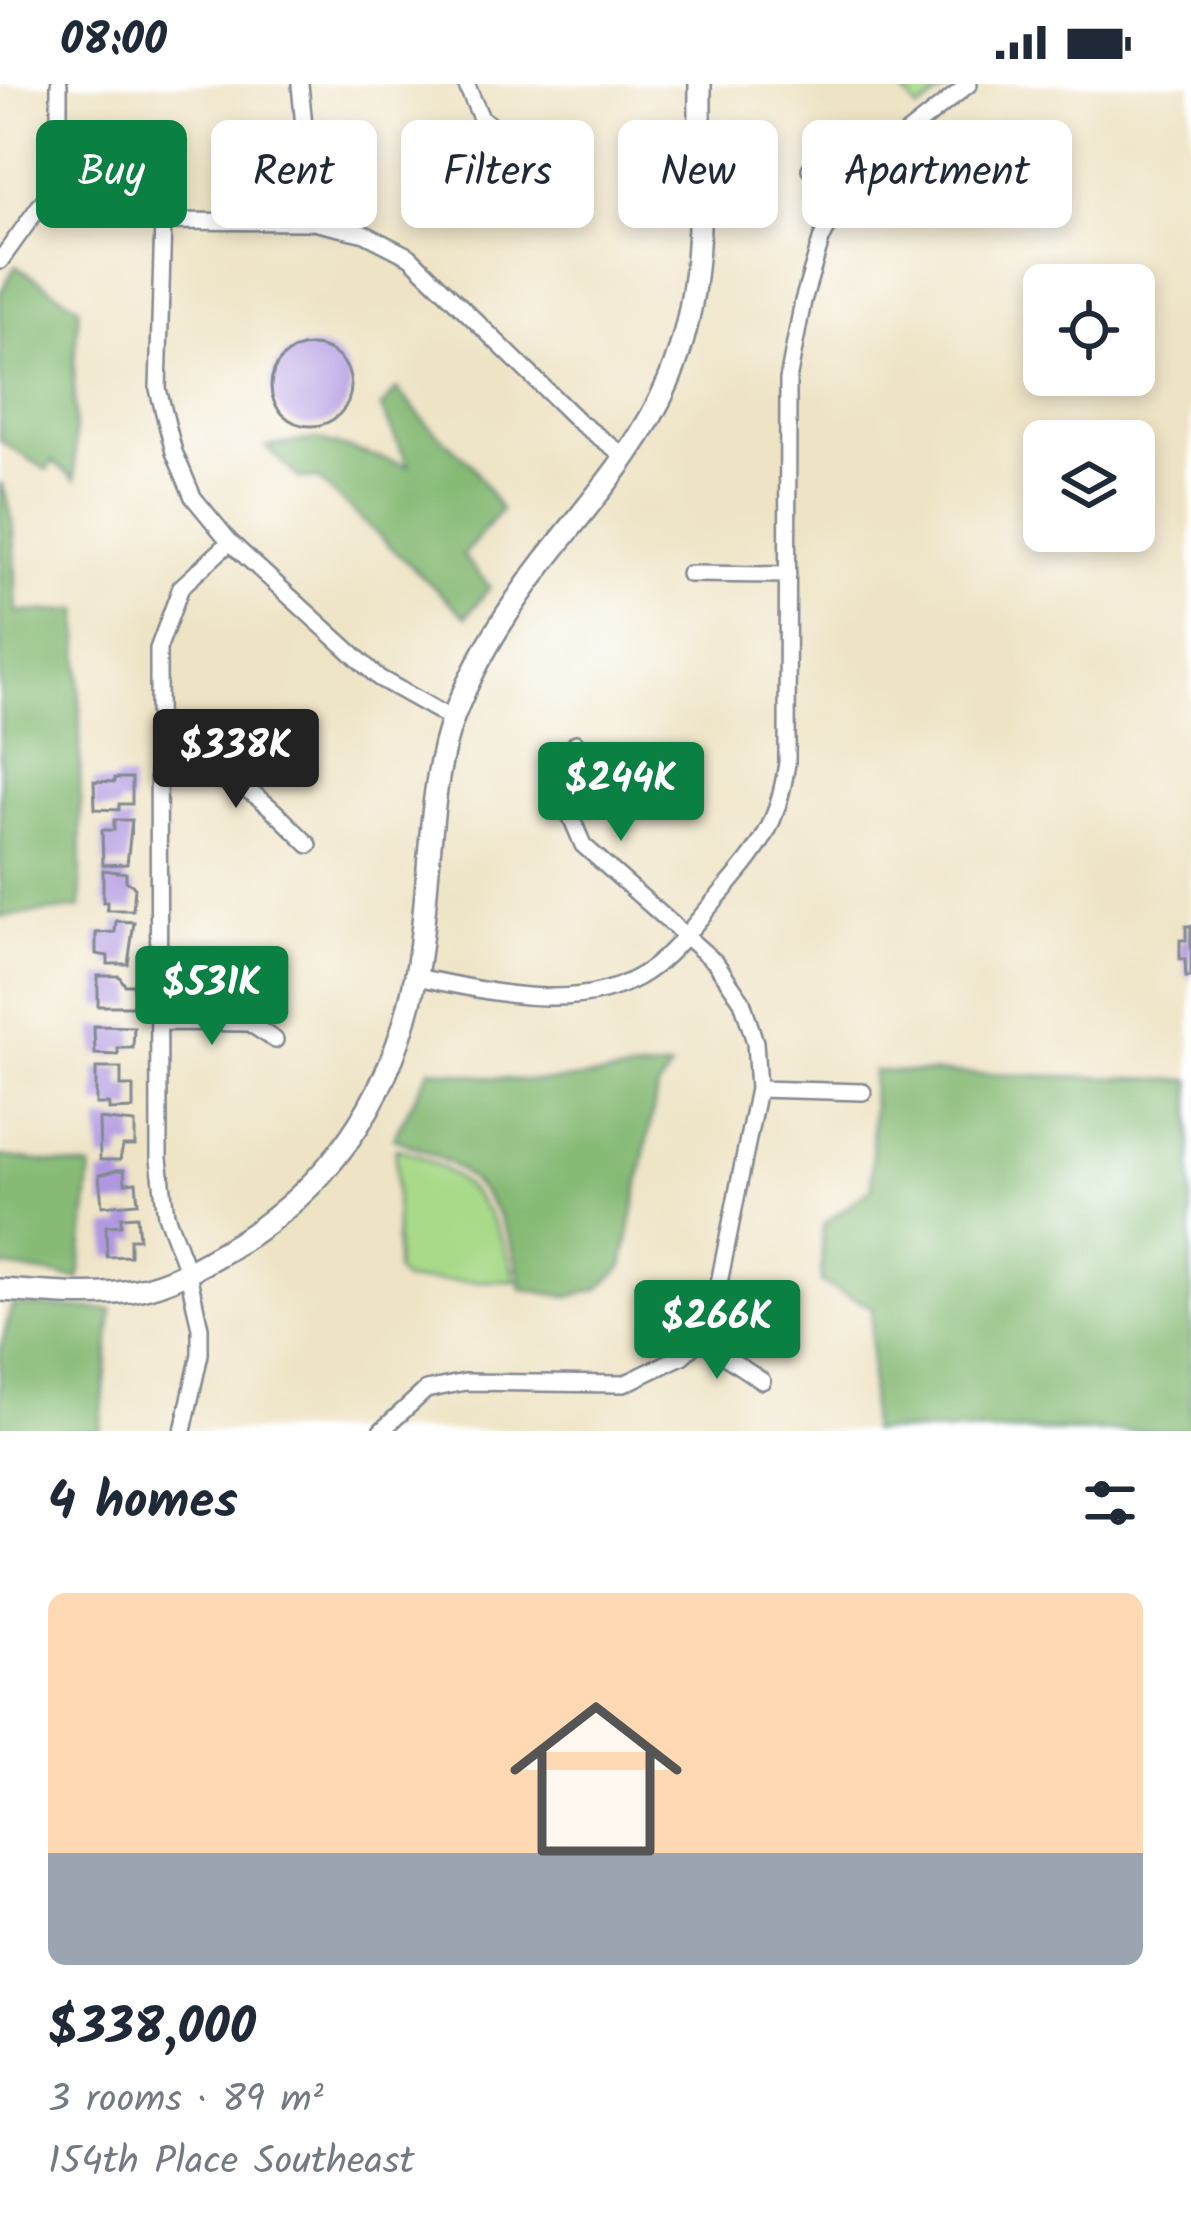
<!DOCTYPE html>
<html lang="en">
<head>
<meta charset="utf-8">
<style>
	:root { --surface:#fff; --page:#f2f2f3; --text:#1f2937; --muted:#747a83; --line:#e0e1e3; --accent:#0b8043 }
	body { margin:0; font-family:Kalam,sans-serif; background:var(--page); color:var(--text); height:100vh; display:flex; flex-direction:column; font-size:45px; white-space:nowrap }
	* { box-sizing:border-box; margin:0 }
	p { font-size:39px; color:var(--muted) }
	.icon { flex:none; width:66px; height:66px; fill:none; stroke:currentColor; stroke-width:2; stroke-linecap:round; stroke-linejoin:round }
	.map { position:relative; height:1347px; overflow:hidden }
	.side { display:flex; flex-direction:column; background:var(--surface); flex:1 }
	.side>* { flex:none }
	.top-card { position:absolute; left:36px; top:36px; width:1119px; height:108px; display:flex; gap:24px }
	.tools { position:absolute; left:1023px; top:180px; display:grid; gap:24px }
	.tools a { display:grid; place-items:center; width:132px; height:132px; border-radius:18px; background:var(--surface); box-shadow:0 6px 18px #0003; font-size:60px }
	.price { position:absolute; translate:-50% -102px; padding:0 27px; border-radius:12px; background:var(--accent); color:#fff; font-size:39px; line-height:78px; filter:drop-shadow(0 3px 6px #0008) }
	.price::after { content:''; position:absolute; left:50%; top:72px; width:36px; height:27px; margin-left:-18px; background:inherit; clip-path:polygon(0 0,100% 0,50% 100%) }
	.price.on { background:#222; color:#fff }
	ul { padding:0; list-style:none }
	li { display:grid; align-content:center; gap:24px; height:636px; padding:0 48px }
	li+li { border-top:3px solid var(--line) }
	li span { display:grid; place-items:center; height:372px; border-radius:18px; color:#555 }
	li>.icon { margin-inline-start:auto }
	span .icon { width:216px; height:216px; fill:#fffc; stroke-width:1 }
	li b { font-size:51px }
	h2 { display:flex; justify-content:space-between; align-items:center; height:144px; padding:0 48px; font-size:51px }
	.chip { padding:0 42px; border-radius:18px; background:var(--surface); box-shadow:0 6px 18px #0003; font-size:42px; line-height:108px }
	.chip.on { background:var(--accent); color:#fff }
	.status { display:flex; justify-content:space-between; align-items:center; height:84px; padding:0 60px; background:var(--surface); direction:ltr }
	.status svg { height:33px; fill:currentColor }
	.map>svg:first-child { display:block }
</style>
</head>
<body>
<div class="status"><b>08:00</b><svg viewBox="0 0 49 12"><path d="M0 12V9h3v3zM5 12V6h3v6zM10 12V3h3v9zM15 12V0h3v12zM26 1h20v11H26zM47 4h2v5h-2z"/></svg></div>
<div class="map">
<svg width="1191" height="1347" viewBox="0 0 1191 1347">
	<rect width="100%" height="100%" fill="#fff"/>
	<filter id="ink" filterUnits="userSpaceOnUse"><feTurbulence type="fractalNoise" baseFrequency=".00833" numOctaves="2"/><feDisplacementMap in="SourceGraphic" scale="24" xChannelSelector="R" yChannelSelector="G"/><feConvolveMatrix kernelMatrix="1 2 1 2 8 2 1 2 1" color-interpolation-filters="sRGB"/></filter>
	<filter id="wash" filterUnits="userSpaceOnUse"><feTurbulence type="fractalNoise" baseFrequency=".004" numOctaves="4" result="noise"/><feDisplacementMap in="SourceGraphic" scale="48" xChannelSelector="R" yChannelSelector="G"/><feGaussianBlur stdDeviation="2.7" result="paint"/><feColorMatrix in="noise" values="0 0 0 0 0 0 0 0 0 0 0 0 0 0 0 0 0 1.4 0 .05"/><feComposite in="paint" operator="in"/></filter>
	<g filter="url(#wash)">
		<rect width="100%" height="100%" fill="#eee3c4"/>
		<path fill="#a8da89" stroke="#628474" stroke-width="3" d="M 898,0 L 955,0 L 918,26 Z
			M 396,1064 C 465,1085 499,1127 515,1197 L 404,1197 L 396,1188 Z"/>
		<path fill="#86ba75" stroke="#50746a" stroke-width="3" d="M 16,182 L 79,223 L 74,280 L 75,396 L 53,377 L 47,386 L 0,357 L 0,209 Z
			M 397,305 L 429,342 L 471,380 L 501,426 L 463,472 L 490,503 L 466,533 L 318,395 L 300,395 L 266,363 L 316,355 L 409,382 L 381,324 Z
			M 0,398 C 21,440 13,482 17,528 L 79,526 L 81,824 L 0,833 Z
			M 430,985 C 474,991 520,1000 564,996 C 600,993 634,986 670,985 L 657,1006 L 623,1182 L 599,1205 L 569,1213 L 521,1205 C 516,1161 498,1117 462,1088 C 444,1073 415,1064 393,1054 Z
			M 873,987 L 1191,996 L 1191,1347 L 870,1347 L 872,1223 L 821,1199 L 823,1141 L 872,1104 Z
			M 0,1072 L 91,1084 L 79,1195 L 0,1182 Z
			M 12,1221 L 112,1226 L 100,1347 L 0,1347 L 0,1267 Z"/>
		<g id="blocks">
			<path fill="#b098e0" d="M271 302a40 40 0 1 1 80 0a40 40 0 1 1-80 0Z
				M 115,694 L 132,694 L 132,720 L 119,720 L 119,726 L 95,725 L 94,697 L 115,698 Z
				M 114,736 L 132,736 L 127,780 L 103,781 L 102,746 L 114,746 Z
				M 103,786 L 126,789 L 126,797 L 135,803 L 133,826 L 107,826 L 107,818 L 103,818 Z
				M 116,837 L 134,838 L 128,880 L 108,880 L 108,872 L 96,870 L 96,849 L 115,848 Z
				M 1186,842 L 1191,842 L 1191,893 L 1186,893 L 1185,875 L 1180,875 L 1180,856 L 1186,856 Z
				M 98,892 L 119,892 L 125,901 L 134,901 L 134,922 L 98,922 Z
				M 94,942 L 134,943 L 133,964 L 118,964 L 118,971 L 95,970 Z
				M 96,984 L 121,984 L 121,1002 L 133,1002 L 133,1025 L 109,1026 L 109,1020 L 96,1020 Z
				M 99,1035 L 135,1039 L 135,1062 L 123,1062 L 120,1076 L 100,1076 Z
				M 117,1086 L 124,1086 L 125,1099 L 136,1098 L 138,1119 L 102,1122 L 99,1091 Z
				M 137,1132 L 139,1155 L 130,1155 L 130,1172 L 107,1173 L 106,1142 L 121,1141 L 121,1133 Z"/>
		</g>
	</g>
	<g filter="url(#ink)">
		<use href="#blocks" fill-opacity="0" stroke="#848991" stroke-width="3"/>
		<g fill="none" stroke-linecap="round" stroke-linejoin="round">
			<g stroke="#848991" stroke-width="20">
				<path id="street" d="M 300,0 L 313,138
					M 466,0 L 481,34 L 515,59 L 576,91
					M 810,85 L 844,109
					M 59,95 L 163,137 L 313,138 L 365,150 L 410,173 L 579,338 L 626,373
					M 163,137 L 158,305 L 174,368 L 193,413 L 230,458 L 379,594 L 452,635
					M 0,177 L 59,95 L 59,0
					M 689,490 L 788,491
					M 161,693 C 245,691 251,704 309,761
					M 416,893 C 489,907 581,933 648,887 C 674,869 696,838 717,814 C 760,764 777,745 787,679 L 788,296 L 803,217 L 821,156 L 844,109 L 900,55 L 969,0
					M 159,938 L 249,939 L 275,956
					M 758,1005 L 863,1008
					M 700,1256 L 762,1297
					M 183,1347 L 200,1270 L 200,1244 L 188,1189 L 166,1131 L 159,1075 L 158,565 L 181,503 L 230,458
					M 381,1347 L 426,1306 L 465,1298 L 624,1300 L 682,1272 L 700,1256 L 716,1214 L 758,1005 L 755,958 L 742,917 L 716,879 L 583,761 L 571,733 L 568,709 L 576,659"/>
			</g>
			<g stroke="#848991" stroke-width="26">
				<path id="secondary" d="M 0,1206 C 44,1208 93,1215 136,1206 C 169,1200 198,1183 227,1166 C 332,1104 393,1012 416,891 C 431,812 426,704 454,631 C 476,575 509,523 546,475 C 590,418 641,363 669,296 C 708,203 699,99 700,0"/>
			</g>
			<use href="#street" stroke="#fff" stroke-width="15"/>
			<use href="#secondary" stroke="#fff" stroke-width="21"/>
		</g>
	</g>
</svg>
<div class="tools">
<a><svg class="icon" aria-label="locate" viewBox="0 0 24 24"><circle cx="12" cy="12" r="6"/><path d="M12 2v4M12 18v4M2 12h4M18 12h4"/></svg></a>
<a><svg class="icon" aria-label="layers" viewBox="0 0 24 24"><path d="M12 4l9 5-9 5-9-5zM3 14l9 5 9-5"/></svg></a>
</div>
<b class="price on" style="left:236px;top:727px">$338K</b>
<b class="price" style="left:621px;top:760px">$244K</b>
<b class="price" style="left:212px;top:964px">$531K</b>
<b class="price" style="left:717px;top:1298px">$266K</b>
<div class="top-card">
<a class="chip on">Buy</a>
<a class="chip">Rent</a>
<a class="chip">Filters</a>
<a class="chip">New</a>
<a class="chip">Apartment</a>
</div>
</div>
<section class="side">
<h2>4 homes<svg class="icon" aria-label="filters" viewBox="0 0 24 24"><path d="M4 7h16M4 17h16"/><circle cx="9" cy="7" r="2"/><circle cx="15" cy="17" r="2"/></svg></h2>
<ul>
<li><span style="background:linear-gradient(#ffd9b3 70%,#9aa5b1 0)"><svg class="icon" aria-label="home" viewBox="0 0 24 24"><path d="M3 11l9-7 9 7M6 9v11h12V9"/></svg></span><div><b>$338,000</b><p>3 rooms · 89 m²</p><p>154th Place Southeast</p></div></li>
</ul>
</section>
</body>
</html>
